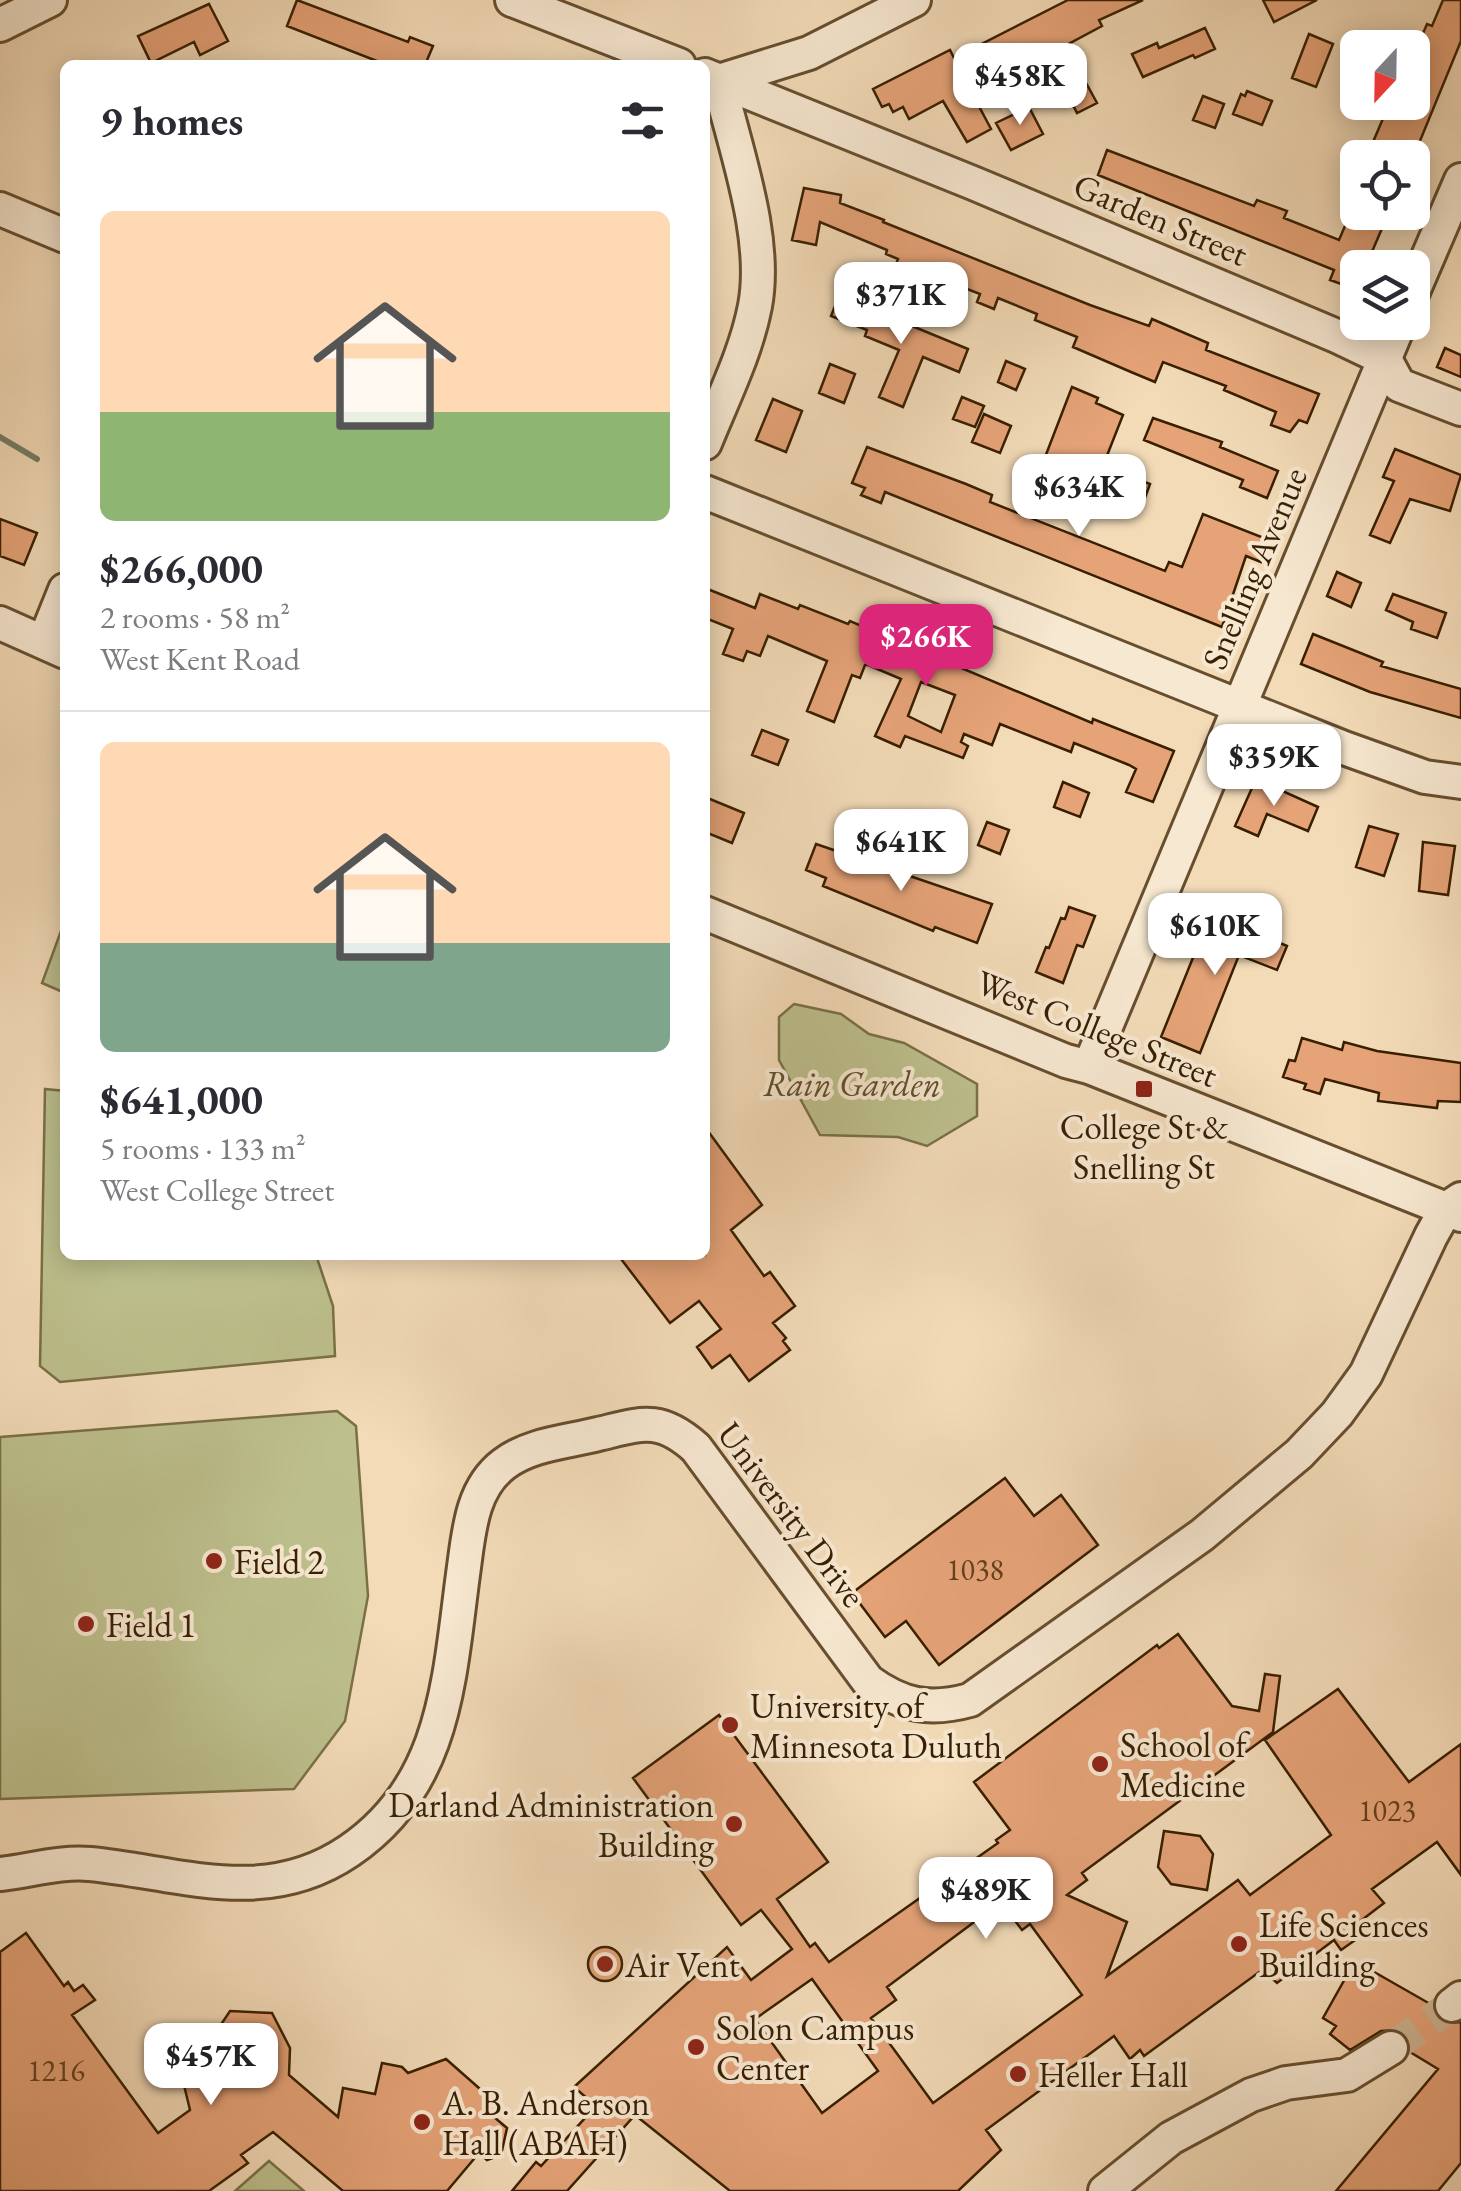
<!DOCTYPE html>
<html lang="en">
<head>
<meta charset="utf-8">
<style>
	:root { --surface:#fff; --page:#f7f7f7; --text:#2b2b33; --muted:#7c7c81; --line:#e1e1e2; --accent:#db2777 }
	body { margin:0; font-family:"EB Garamond",serif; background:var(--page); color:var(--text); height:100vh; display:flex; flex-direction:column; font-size:38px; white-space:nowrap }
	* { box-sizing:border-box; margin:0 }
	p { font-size:32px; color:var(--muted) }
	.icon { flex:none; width:55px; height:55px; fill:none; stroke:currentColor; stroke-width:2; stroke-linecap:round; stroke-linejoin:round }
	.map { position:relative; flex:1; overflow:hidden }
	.panel { position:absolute; left:60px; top:60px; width:650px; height:1200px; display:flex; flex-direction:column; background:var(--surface); border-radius:15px; box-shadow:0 5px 25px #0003 }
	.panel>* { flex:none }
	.needle { width:65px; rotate:202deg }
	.buttons { position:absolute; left:1340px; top:30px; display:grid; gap:20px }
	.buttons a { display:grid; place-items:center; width:90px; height:90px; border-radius:15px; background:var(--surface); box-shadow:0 5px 25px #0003; font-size:50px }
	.price { position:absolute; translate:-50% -85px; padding:0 22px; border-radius:20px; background:#fff; color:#222; font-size:32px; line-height:65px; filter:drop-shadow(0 2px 5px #0008) }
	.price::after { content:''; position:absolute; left:50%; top:60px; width:30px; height:22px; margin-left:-15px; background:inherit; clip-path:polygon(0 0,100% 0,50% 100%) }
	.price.current { background:var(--accent); color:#fff }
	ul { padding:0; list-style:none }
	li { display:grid; align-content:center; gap:20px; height:530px; padding:0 40px }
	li+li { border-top:2px solid var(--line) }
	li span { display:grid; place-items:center; height:310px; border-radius:15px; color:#555 }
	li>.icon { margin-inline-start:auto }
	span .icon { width:180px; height:180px; fill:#fffc; stroke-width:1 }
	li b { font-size:42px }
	h2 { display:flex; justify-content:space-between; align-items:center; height:120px; padding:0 40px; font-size:42px }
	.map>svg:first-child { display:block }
</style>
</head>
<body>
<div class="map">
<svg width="1461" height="2191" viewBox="0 0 1461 2191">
	<rect width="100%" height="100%" fill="#f3dbb8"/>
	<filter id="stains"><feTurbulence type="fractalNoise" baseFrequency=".002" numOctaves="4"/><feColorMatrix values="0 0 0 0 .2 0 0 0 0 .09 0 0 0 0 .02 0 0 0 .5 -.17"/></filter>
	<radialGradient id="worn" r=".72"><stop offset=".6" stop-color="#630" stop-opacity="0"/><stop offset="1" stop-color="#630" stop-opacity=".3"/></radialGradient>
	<path fill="#bdc08d" stroke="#7a7047" stroke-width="2.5" d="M 65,920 L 65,993 L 42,983 Z
		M 794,1004 L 841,1014 L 869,1034 L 904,1043 L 977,1084 L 977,1116 L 927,1146 L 898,1137 L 820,1135 L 779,1060 L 779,1017 Z
		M 45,1089 L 65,1091 L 65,1255 L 316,1255 L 333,1306 L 335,1356 L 60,1382 L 40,1366 Z
		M 337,1411 L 356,1426 L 368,1596 L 345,1721 L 294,1789 L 0,1799 L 0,1437 Z
		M 269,2161 L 304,2191 L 235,2191 Z"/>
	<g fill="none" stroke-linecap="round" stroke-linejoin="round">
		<path stroke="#747d66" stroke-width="6" d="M 0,437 L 37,459"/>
	</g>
	<path fill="#e6a378" stroke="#381f01" stroke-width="2.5" fill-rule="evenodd" d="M 297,0 L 408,42 L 410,37 L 433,46 L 425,65 L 387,65 L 287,26 Z
		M 1068,0 L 1143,0 L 1099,20 L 1102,26 L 973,95 L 991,129 L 967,142 L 943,101 L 909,119 L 903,107 L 893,112 L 889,104 L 882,107 L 873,89 L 950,50 L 954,58 Z
		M 1263,0 L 1317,0 L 1274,22 Z
		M 1443,0 L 1461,0 L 1461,41 L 1413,158 L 1373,142 L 1390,102 L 1412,102 L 1412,59 L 1427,24 L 1432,26 Z
		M 209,4 L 228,41 L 200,55 L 194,42 L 151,63 L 138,36 Z
		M 1205,28 L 1215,49 L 1195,58 L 1193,55 L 1143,77 L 1132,54 L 1157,43 L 1159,48 Z
		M 1309,34 L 1333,44 L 1316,87 L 1292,78 Z
		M 1085,81 L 1097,103 L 1077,113 L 1066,91 Z
		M 1247,91 L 1272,101 L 1262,125 L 1233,114 L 1241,94 L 1245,96 Z
		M 1203,96 L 1224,104 L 1215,128 L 1193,120 Z
		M 1029,107 L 1043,134 L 1011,150 L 996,123 Z
		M 1107,150 L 1254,206 L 1257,200 L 1287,211 L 1284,218 L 1339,240 L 1354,205 L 1358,207 L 1358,212 L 1371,212 L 1386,219 L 1365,268 L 1358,268 L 1358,290 L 1330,280 L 1334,270 L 1098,175 Z
		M 804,188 L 841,195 L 840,203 L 884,220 L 883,222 L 1090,305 L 1149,326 L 1152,319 L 1208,343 L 1206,350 L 1319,394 L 1307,423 L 1299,420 L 1290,432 L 1271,425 L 1276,412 L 1224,390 L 1226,386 L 1163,362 L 1155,382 L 1131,372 L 1073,347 L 1077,337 L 1035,320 L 1037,314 L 998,298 L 994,309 L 977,302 L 980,294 L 916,269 L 912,279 L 893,272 L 898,259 L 886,254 L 887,250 L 820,222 L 816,245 L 792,240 Z
		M 839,296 L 968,349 L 959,372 L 923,357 L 903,407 L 879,397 L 899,350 L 865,336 L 867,330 L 831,316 Z
		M 1445,348 L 1461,355 L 1461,377 L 1437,367 Z
		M 1006,361 L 1025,369 L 1016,390 L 998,382 Z
		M 830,364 L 855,374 L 844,403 L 819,393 Z
		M 1072,387 L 1098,398 L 1096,403 L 1123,415 L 1097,481 L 1072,471 L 1070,476 L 1042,465 Z
		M 962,397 L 984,406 L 975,427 L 953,419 Z
		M 773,399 L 802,411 L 786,452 L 756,440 Z
		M 984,414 L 1011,426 L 1000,453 L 972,442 Z
		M 1153,418 L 1222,442 L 1220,447 L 1278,471 L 1267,498 L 1240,487 L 1243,480 L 1144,440 Z
		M 867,447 L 966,484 L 992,495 L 990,502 L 1165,571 L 1169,562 L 1182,567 L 1203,514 L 1269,540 L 1261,562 L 1246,556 L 1222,627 L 885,492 L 881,503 L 861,495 L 865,488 L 852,483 Z
		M 1395,449 L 1461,475 L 1450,511 L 1410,499 L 1390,543 L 1370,535 L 1394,481 L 1383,477 Z
		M 1131,477 L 1150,484 L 1142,506 L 1123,499 Z
		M 0,519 L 37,533 L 24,565 L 0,556 Z
		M 1337,572 L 1361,583 L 1351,607 L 1327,596 Z
		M 705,588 L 755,608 L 760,594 L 798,609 L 800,605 L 848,624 L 850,621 L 1092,723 L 1093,719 L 1174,751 L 1153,802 L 1126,792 L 1136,769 L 1129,765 L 1074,743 L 1071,752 L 1000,724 L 992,745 L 964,734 L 961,742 L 968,746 L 963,758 L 905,736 L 900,747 L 875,736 L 901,679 L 868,665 L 865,665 L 860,678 L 852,675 L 834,722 L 807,711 L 827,661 L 768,636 L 760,656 L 747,651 L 743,661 L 723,654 L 733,629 L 705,618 ZM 921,682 L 955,695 L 941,732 L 908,716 Z
		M 1393,594 L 1446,613 L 1437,638 L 1411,629 L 1413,622 L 1386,610 Z
		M 1313,634 L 1383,662 L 1381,666 L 1461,689 L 1461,718 L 1370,692 L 1301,664 Z
		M 762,730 L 788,740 L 778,765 L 752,755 Z
		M 1256,779 L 1318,807 L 1308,831 L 1267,814 L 1258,836 L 1235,826 Z
		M 1063,782 L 1089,793 L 1080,817 L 1054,807 Z
		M 705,797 L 744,813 L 732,843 L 705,832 Z
		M 987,822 L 1009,830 L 1000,854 L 978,845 Z
		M 1369,826 L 1398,834 L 1384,876 L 1356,867 Z
		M 1423,842 L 1455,846 L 1448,895 L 1419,891 Z
		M 816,844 L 992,904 L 977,943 L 935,927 L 933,931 L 823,886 L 826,878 L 806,870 Z
		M 1069,907 L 1095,916 L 1083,947 L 1077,945 L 1063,983 L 1036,972 L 1046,947 L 1049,948 L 1061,918 L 1065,919 Z
		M 1211,913 L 1287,946 L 1277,970 L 1239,955 L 1200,1053 L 1161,1037 Z
		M 1302,1038 L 1342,1050 L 1344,1042 L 1377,1051 L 1461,1063 L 1461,1102 L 1438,1101 L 1437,1108 L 1378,1101 L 1379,1093 L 1325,1079 L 1320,1094 L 1304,1089 L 1306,1084 L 1283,1077 L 1289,1060 L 1295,1061 Z
		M 705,1127 L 762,1205 L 731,1230 L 764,1276 L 770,1272 L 795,1306 L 773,1323 L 786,1338 L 783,1341 L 790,1350 L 749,1381 L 730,1355 L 712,1368 L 697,1347 L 721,1329 L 699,1301 L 670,1323 L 618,1255 L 705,1255 Z
		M 1005,1478 L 1034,1516 L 1061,1495 L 1098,1545 L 939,1665 L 906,1621 L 885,1637 L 852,1593 Z
		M 1178,1634 L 1232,1706 L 1259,1711 L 1265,1674 L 1280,1676 L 1273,1732 L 1082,1873 L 1087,1880 L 1067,1895 L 1127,1922 L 1107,1976 L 1238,1880 L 1250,1895 L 1331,1835 L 1265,1740 L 1338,1689 L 1409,1782 L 1461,1744 L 1461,1875 L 1437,1842 L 1372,1889 L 1384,1903 L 1354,1926 L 1361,1936 L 1341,1950 L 1334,1940 L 1277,1983 L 1262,1970 L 1144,2056 L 1140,2050 L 1130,2059 L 1114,2036 L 986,2130 L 1001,2150 L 958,2191 L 730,2191 L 635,2115 L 567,2191 L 512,2191 L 536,2162 L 541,2166 L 596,2106 L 574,2087 L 727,1947 L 751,1980 L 792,1949 L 761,1910 L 741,1925 L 633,1778 L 719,1715 L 828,1862 L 777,1899 L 810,1947 L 815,1943 L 829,1962 L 998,1843 L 996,1840 L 1010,1830 L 974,1782 L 1157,1645 L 1159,1648 ZM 1001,1902 L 1022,1930 L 1030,1924 L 1082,1995 L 933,2103 L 871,2018 L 896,2000 L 887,1987 ZM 812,1979 L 878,2071 L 822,2113 L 755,2019 Z
		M 1164,1831 L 1200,1836 L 1213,1854 L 1207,1890 L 1171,1884 L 1158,1867 Z
		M 26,1933 L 64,1986 L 68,1982 L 74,1991 L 83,1985 L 95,2000 L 72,2015 L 158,2133 L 190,2110 L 183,2081 L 206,2076 L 210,2041 L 230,2011 L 272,2013 L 290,2048 L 289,2075 L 338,2117 L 343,2088 L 375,2094 L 382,2063 L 402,2067 L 408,2073 L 446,2059 L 496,2103 L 494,2117 L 507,2128 L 501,2155 L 487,2160 L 479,2153 L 447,2191 L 343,2191 L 273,2132 L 241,2155 L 248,2163 L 209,2191 L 0,2191 L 0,1952 Z
		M588 1964a17 17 0 1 1 34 0a17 17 0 1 1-34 0Z
		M 1355,1961 L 1432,2005 L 1436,2016 L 1444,2023 L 1461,2022 L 1461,2163 L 1438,2191 L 1336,2191 L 1438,2069 L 1410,2052 L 1408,2038 L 1400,2030 L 1381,2031 L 1350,2050 L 1330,2034 L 1336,2026 L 1323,2018 Z"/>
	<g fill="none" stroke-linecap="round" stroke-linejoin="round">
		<path stroke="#ceb593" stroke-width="32" stroke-dasharray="32 16" stroke-linecap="butt" d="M 1391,2048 L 1452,2005"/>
		<g stroke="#674e2f" stroke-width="38">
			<path id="minor" d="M 512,0 L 679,65
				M 0,25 L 50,0
				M 705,75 L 973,183 L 1339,337 L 1385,359 L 1399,385 L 1461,409
				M 0,209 L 65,236
				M 1412,294 L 1461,180
				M 705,443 C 723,398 746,353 755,306 C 768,237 735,149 719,81 L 809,53 L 914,0
				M 705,492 L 1344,748 L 1425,777 L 1461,782
				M 0,623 L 65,652
				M 44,642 L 65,590
				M 705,913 L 1066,1061 L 1089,1067 L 1461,1215
				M 1089,1067 L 1400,322
				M 0,1874 C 28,1871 62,1861 90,1864 C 181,1873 265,1908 349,1851 C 448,1784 449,1675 464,1567 C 469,1530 472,1488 504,1464 C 530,1444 567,1442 598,1434 C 641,1424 659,1415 696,1448 L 868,1681 C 902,1706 930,1711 970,1700 L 1202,1535 L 1299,1454 L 1337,1414 L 1366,1374 L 1431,1236 L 1446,1209 L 1461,1199
				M 1452,2005 L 1461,1998
				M 1105,2191 L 1171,2138 L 1251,2095 L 1286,2083 L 1347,2075 L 1391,2048"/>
		</g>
		<use href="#minor" stroke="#f7e8d1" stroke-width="32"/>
	</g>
	<g fill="#8f2418" stroke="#f7e8d1" stroke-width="4">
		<rect x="1134" y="1079" width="20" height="20" rx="5"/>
		<circle cx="214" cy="1561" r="10"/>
		<circle cx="86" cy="1624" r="10"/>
		<circle cx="730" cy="1725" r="10"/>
		<circle cx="1100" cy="1764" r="10"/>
		<circle cx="734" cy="1824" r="10"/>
		<circle cx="1239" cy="1944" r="10"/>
		<circle cx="605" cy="1964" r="10"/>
		<circle cx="696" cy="2047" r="10"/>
		<circle cx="1018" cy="2074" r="10"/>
		<circle cx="422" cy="2122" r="10"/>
	</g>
	<g text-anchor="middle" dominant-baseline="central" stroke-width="8" stroke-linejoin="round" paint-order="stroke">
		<g font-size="30" fill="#64401f">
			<text x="975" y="1569">1038</text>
			<text x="1387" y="1810">1023</text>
			<text x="56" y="2070">1216</text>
		</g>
		<g font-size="35" fill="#381f01" stroke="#f7e8d1">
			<text transform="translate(1161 219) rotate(23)">Garden Street</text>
			<text transform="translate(1254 568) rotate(-67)">Snelling Avenue</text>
			<text transform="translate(1097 1028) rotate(22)">West College Street</text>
			<text transform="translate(792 1514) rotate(53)">University Drive</text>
		</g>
		<g font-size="35" font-style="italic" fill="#604f2b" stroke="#f7e8d1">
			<text x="852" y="1083">Rain Garden</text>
		</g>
		<g font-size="35" fill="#381f01" stroke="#f7e8d1" text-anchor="start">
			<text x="1144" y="1126" text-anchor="middle">College St &amp;<tspan x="1144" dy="40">Snelling St</tspan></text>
			<text x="234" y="1561">Field 2</text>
			<text x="106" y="1624">Field 1</text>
			<text x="750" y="1705">University of<tspan x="750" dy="40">Minnesota Duluth</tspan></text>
			<text x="1120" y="1744">School of<tspan x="1120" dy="40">Medicine</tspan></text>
			<text x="714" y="1804" text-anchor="end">Darland Administration<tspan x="714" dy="40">Building</tspan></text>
			<text x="1259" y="1924">Life Sciences<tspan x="1259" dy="40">Building</tspan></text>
			<text x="625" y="1964">Air Vent</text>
			<text x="716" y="2027">Solon Campus<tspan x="716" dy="40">Center</tspan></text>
			<text x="1038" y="2074">Heller Hall</text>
			<text x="442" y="2102">A. B. Anderson<tspan x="442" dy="40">Hall (ABAH)</tspan></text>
		</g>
	</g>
	<rect width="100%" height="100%" filter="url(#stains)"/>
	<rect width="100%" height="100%" fill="url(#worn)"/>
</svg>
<div class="buttons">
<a><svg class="needle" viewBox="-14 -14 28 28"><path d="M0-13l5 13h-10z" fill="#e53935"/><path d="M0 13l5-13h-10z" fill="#7c7c81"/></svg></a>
<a><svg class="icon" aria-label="locate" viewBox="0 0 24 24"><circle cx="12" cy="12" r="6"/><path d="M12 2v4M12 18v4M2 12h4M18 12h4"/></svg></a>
<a><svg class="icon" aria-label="layers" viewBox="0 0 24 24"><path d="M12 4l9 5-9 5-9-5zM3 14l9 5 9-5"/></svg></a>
</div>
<b class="price" style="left:1020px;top:128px">$458K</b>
<b class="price" style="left:901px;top:347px">$371K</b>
<b class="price" style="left:1079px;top:539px">$634K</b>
<b class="price current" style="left:926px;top:689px">$266K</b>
<b class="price" style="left:1274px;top:809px">$359K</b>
<b class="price" style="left:901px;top:894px">$641K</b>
<b class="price" style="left:1215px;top:978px">$610K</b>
<b class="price" style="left:986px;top:1942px">$489K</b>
<b class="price" style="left:211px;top:2108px">$457K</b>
<section class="panel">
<h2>9 homes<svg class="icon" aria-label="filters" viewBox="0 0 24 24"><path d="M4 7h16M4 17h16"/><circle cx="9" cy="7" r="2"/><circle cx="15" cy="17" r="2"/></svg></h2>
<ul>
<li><span style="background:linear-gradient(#ffd9b3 65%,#8fb573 0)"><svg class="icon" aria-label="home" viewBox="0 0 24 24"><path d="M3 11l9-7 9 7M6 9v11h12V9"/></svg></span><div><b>$266,000</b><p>2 rooms · 58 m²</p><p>West Kent Road</p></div></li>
<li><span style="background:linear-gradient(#ffd9b3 65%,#7fa58c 0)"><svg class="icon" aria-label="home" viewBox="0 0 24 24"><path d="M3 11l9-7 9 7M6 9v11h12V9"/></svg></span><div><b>$641,000</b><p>5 rooms · 133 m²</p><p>West College Street</p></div></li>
</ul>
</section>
</div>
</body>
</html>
